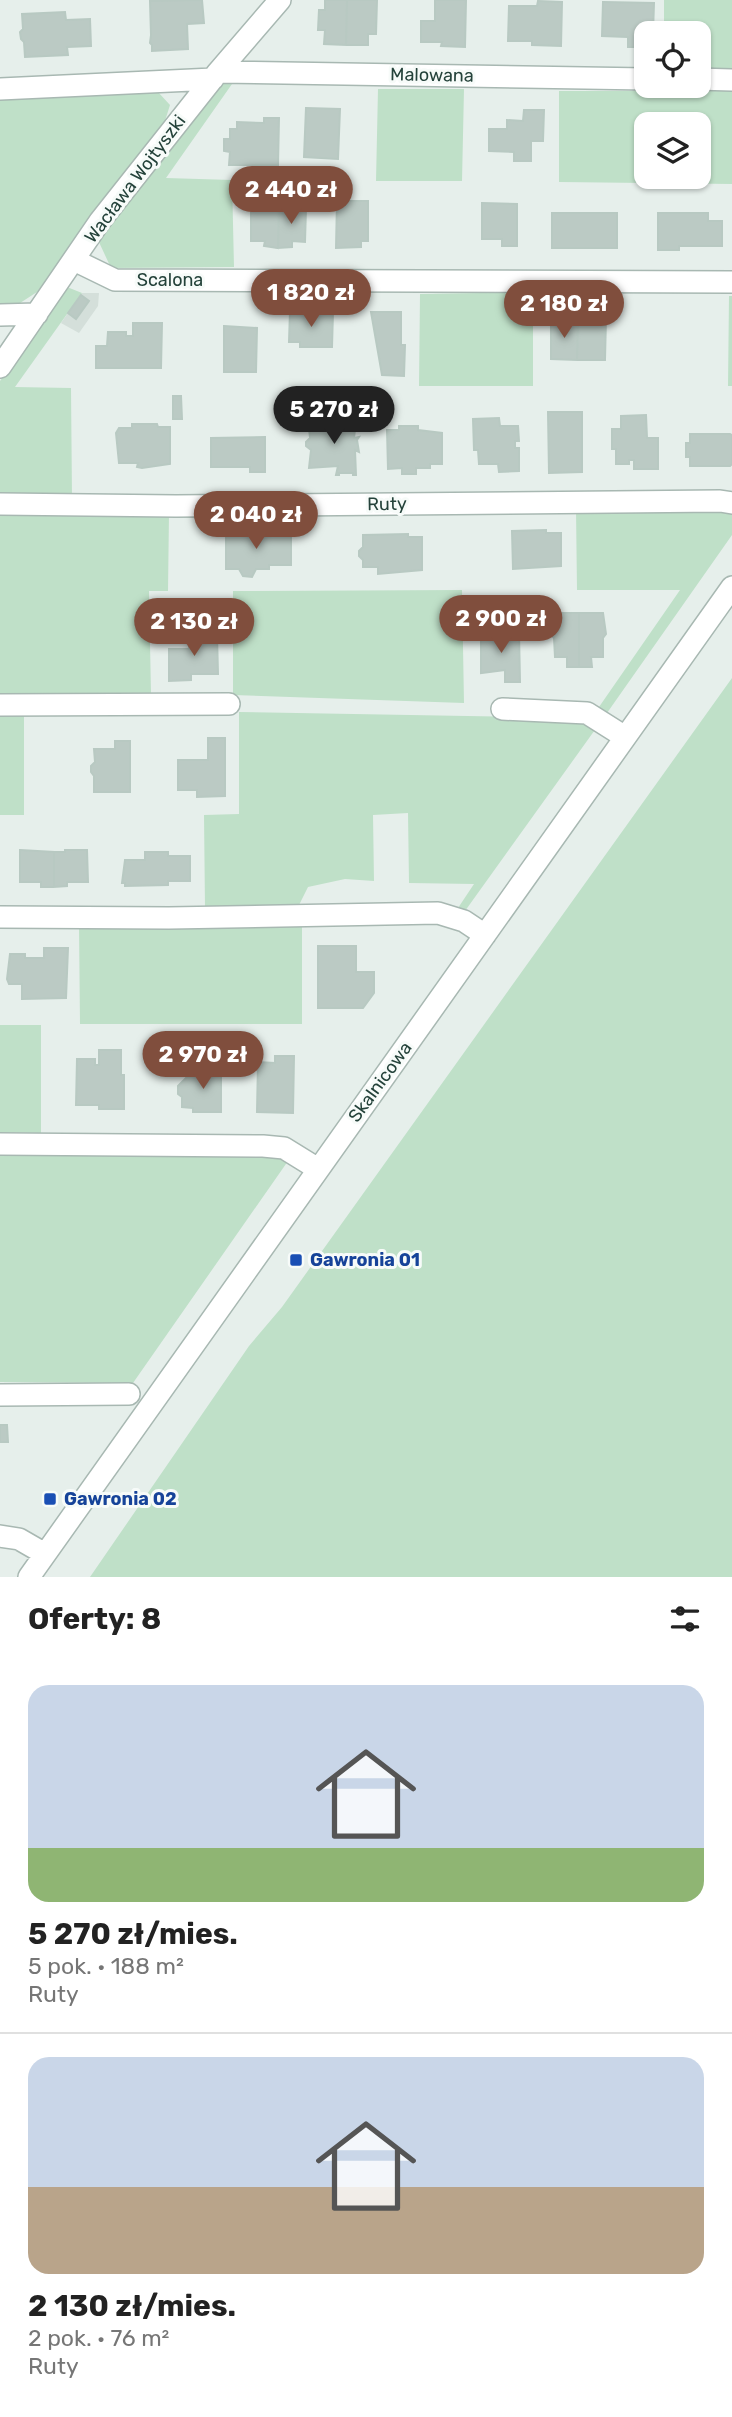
<!DOCTYPE html>
<html lang="pl">
<head>
<meta charset="utf-8">
<style>
	:root { --surface:#fff; --page:#f6f6f6; --text:#222; --muted:#767676; --line:#e0e0e0; --accent:#804e3d }
	body { margin:0; font-family:Rubik,sans-serif; background:var(--page); color:var(--text); height:100vh; display:flex; flex-direction:column; font-size:26px; white-space:nowrap }
	* { box-sizing:border-box; margin:0 }
	p { font-size:23px; color:var(--muted) }
	.icon { flex:none; width:38px; height:38px; fill:none; stroke:currentColor; stroke-width:2; stroke-linecap:round; stroke-linejoin:round }
	.map { position:relative; height:1577px; overflow:hidden }
	.panel { display:flex; flex-direction:column; background:var(--surface); flex:1 }
	.panel>* { flex:none }
	.tools { position:absolute; left:634px; top:21px; display:grid; gap:14px }
	.tools a { display:grid; place-items:center; width:77px; height:77px; border-radius:14px; background:var(--surface); box-shadow:0 2px 5px #0004; font-size:35px }
	.price { position:absolute; translate:-50% -60px; padding:0 16px; border-radius:24px; background:var(--accent); color:#fff; font-size:23px; line-height:46px; filter:drop-shadow(0 2px 4px #0008) }
	.price::after { content:''; position:absolute; left:50%; top:42px; width:21px; height:16px; margin-left:-10px; background:inherit; clip-path:polygon(0 0,100% 0,50% 100%) }
	.price.selected { background:#222; color:#fff }
	ul { padding:0; list-style:none }
	li { display:grid; align-content:center; gap:14px; height:371px; padding:0 28px }
	li+li { border-top:2px solid var(--line) }
	li span { display:grid; place-items:center; height:217px; border-radius:21px; color:#555 }
	li>.icon { margin-inline-start:auto }
	span .icon { width:126px; height:126px; fill:#fffc; stroke-width:1 }
	li b { font-size:30px }
	h2 { display:flex; justify-content:space-between; align-items:center; height:84px; padding:0 28px; font-size:30px }
	.map>svg:first-child { display:block }
</style>
</head>
<body>
<div class="map">
<svg width="732" height="1577" viewBox="0 0 732 1577">
	<rect width="100%" height="100%" fill="#e6efeb"/>
	<path fill="#d4dfda" d="M 82,293 L 99,293 L 98,306 L 79,333 L 61,323 Z"/>
	<path fill="#bfe0c8" fill-rule="evenodd" d="M 664,0 L 732,0 L 732,68 L 698,68 L 698,33 L 664,33 Z
		M 223,84 L 232,84 L 166,178 L 232,180 L 234,267 L 111,268 L 98,240 L 213,89 Z
		M 378,89 L 464,89 L 462,181 L 376,181 Z
		M 559,91 L 732,91 L 732,184 L 559,182 ZM 646,124 L 698,124 L 698,177 L 646,177 Z
		M 158,92 L 170,105 L 164,124 L 37,292 L 17,305 L 0,306 L 0,100 Z
		M 67,287 L 82,293 L 15,387 L 71,388 L 72,499 L 0,498 L 0,381 Z
		M 533,292 L 533,386 L 419,386 L 420,294 Z
		M 729,296 L 732,296 L 732,386 L 728,386 Z
		M 0,509 L 169,513 L 168,591 L 149,591 L 151,694 L 0,695 Z
		M 576,509 L 732,511 L 732,535 L 607,713 L 599,707 L 680,590 L 577,590 Z
		M 462,590 L 464,703 L 233,695 L 233,591 Z
		M 732,678 L 732,1577 L 90,1577 L 249,1346 L 282,1307 Z
		M 239,712 L 578,718 L 597,727 L 465,911 L 458,908 L 474,884 L 409,883 L 408,813 L 373,815 L 374,881 L 345,879 L 308,887 L 299,905 L 205,908 L 204,815 L 239,814 Z
		M 0,713 L 24,713 L 24,815 L 0,815 Z
		M 79,925 L 302,925 L 302,1024 L 80,1024 Z
		M 0,1025 L 41,1025 L 41,1133 L 0,1132 Z
		M 0,1153 L 278,1156 L 288,1161 L 133,1383 L 0,1382 Z"/>
	<path fill="#bbcac4" stroke="#b8c9c2" stroke-width="2" d="M 202,0 L 204,23 L 187,24 L 188,49 L 152,51 L 152,45 L 150,43 L 151,35 L 150,1 Z
		M 325,0 L 347,0 L 346,45 L 324,44 L 325,30 L 318,30 L 319,10 L 325,10 Z
		M 347,0 L 377,0 L 376,34 L 368,34 L 368,45 L 346,45 Z
		M 435,0 L 466,0 L 465,47 L 441,46 L 442,42 L 421,42 L 421,21 L 435,21 Z
		M 538,1 L 562,2 L 561,46 L 532,45 L 532,41 L 508,41 L 509,6 L 537,6 Z
		M 603,2 L 654,3 L 653,33 L 646,33 L 646,47 L 628,47 L 628,37 L 602,36 Z
		M 65,12 L 66,20 L 90,19 L 91,46 L 67,47 L 68,55 L 25,57 L 24,42 L 21,39 L 20,32 L 23,29 L 22,14 Z
		M 306,108 L 340,109 L 338,159 L 304,157 Z
		M 524,110 L 544,110 L 543,141 L 531,141 L 531,161 L 514,161 L 514,152 L 489,151 L 489,129 L 507,129 L 507,120 L 523,121 Z
		M 264,118 L 279,118 L 278,165 L 229,165 L 230,152 L 224,151 L 224,139 L 230,139 L 230,129 L 237,129 L 237,122 L 264,123 Z
		M 337,201 L 368,201 L 368,241 L 361,241 L 361,247 L 336,248 Z
		M 482,203 L 517,204 L 517,246 L 502,246 L 502,239 L 482,239 Z
		M 251,208 L 279,208 L 278,248 L 264,246 L 265,241 L 251,241 Z
		M 279,208 L 306,208 L 305,242 L 292,241 L 292,247 L 278,248 Z
		M 552,213 L 617,213 L 617,248 L 552,248 Z
		M 658,213 L 708,213 L 708,221 L 722,221 L 722,246 L 679,246 L 679,250 L 658,250 Z
		M 81,295 L 89,301 L 76,319 L 68,313 Z
		M 290,311 L 333,312 L 332,347 L 300,347 L 300,342 L 289,342 Z
		M 371,312 L 401,312 L 401,345 L 405,345 L 404,376 L 382,375 Z
		M 551,318 L 566,318 L 565,323 L 578,323 L 577,360 L 551,359 Z
		M 591,318 L 606,318 L 605,360 L 577,360 L 578,323 L 590,323 Z
		M 133,323 L 162,323 L 161,368 L 96,368 L 96,346 L 107,346 L 108,332 L 126,332 L 126,336 L 133,336 Z
		M 224,326 L 257,328 L 256,372 L 224,372 Z
		M 173,396 L 181,396 L 182,419 L 173,419 Z
		M 548,412 L 582,412 L 582,472 L 549,473 Z
		M 646,415 L 647,438 L 658,438 L 658,469 L 634,469 L 634,460 L 629,460 L 629,464 L 616,464 L 616,449 L 612,449 L 612,429 L 621,429 L 621,416 Z
		M 499,418 L 500,426 L 518,426 L 519,441 L 515,441 L 515,448 L 519,448 L 519,471 L 499,472 L 498,464 L 479,464 L 478,450 L 474,450 L 473,419 Z
		M 330,419 L 335,419 L 338,422 L 356,421 L 354,438 L 359,437 L 357,440 L 359,452 L 355,450 L 356,475 L 353,475 L 353,473 L 339,473 L 339,475 L 336,475 L 338,466 L 309,468 L 311,450 L 306,446 L 306,442 L 310,438 L 309,428 L 323,429 L 323,422 L 327,423 Z
		M 132,424 L 157,424 L 158,427 L 170,427 L 170,464 L 142,468 L 137,467 L 138,463 L 119,463 L 116,433 L 119,428 L 132,428 Z
		M 399,426 L 418,426 L 418,430 L 442,433 L 442,464 L 430,464 L 430,468 L 416,468 L 416,474 L 402,474 L 402,468 L 388,469 L 387,430 L 399,430 Z
		M 690,434 L 730,434 L 732,435 L 732,464 L 730,466 L 690,466 L 690,457 L 686,457 L 686,443 L 690,443 Z
		M 265,437 L 265,472 L 250,472 L 250,467 L 211,467 L 211,438 Z
		M 546,530 L 546,533 L 561,533 L 561,566 L 513,569 L 512,531 Z
		M 226,531 L 269,531 L 269,535 L 291,535 L 291,565 L 269,565 L 269,569 L 256,569 L 252,577 L 243,576 L 239,569 L 226,569 Z
		M 408,534 L 408,537 L 422,537 L 422,570 L 378,574 L 378,567 L 363,567 L 363,560 L 359,556 L 359,551 L 363,547 L 363,535 Z
		M 554,613 L 579,613 L 579,667 L 567,667 L 567,657 L 555,657 L 554,638 L 551,635 L 551,628 L 555,624 Z
		M 579,613 L 603,613 L 606,634 L 603,638 L 603,657 L 591,657 L 592,667 L 579,667 Z
		M 519,633 L 520,682 L 505,682 L 505,670 L 481,673 L 481,634 Z
		M 189,635 L 217,635 L 218,674 L 191,674 L 191,680 L 169,681 L 169,649 L 189,649 Z
		M 208,738 L 225,738 L 225,796 L 197,797 L 197,790 L 178,790 L 178,760 L 208,760 Z
		M 115,741 L 130,741 L 130,792 L 94,792 L 94,776 L 91,772 L 91,766 L 95,762 L 94,749 L 115,749 Z
		M 20,850 L 54,852 L 54,887 L 41,887 L 41,882 L 20,882 Z
		M 65,850 L 87,850 L 88,882 L 67,882 L 67,886 L 54,887 L 54,852 L 65,852 Z
		M 145,852 L 168,852 L 168,856 L 190,856 L 190,881 L 168,881 L 168,885 L 125,886 L 125,883 L 122,883 L 125,860 L 145,860 Z
		M 318,946 L 356,946 L 356,972 L 374,972 L 374,993 L 363,1008 L 318,1008 Z
		M 44,948 L 68,948 L 66,998 L 22,999 L 22,984 L 9,984 L 7,979 L 10,954 L 25,954 L 25,958 L 44,958 Z
		M 99,1050 L 121,1050 L 121,1075 L 124,1075 L 124,1109 L 99,1109 L 99,1105 L 76,1105 L 77,1059 L 95,1059 L 95,1065 L 99,1065 Z
		M 275,1056 L 294,1056 L 293,1113 L 257,1112 L 258,1062 L 275,1063 Z
		M 206,1065 L 221,1065 L 221,1112 L 193,1112 L 193,1108 L 182,1107 L 182,1097 L 178,1094 L 178,1086 L 191,1073 L 206,1073 Z
		M 0,1425 L 7,1425 L 8,1442 L 0,1442 Z"/>
	<g fill="none" stroke-linecap="round" stroke-linejoin="round">
		<g stroke="#a8b8b2" stroke-width="24">
			<path id="minor" d="M 218,72 L 646,79
				M 698,79 L 732,80
				M 0,89 L 213,79
				M 74,260 L 115,280 L 732,282
				M 0,315 L 37,314
				M 0,367 L 100,221 L 218,72 L 280,0
				M 0,504 L 176,506 L 720,501 L 732,503
				M 0,705 L 229,704
				M 502,709 L 587,713 L 625,737
				M 0,917 L 169,918 L 438,913 L 464,921 L 485,935
				M 0,1144 L 263,1146 L 284,1148 L 318,1169
				M 0,1395 L 129,1394
				M 0,1536 L 19,1539 L 45,1554
				M 29,1577 L 732,587"/>
		</g>
		<use href="#minor" stroke="#fff" stroke-width="21"/>
	</g>
	<g fill="#1a4fb4" stroke="#f7fbf9" stroke-width="2.5">
		<rect x="289" y="1253" width="14" height="14" rx="3.5"/>
		<rect x="43" y="1492" width="14" height="14" rx="3.5"/>
	</g>
	<g text-anchor="middle" dominant-baseline="central" stroke-width="6" stroke-linejoin="round" paint-order="stroke">
		<g font-size="18" fill="#24423a" stroke="#f7fbf9">
			<text transform="translate(432 75) rotate(1)">Malowana</text>
			<text transform="translate(135 179) rotate(-53)">Wacława Wojtyszki</text>
			<text x="170" y="280">Scalona</text>
			<text transform="translate(387 504) rotate(-1)">Ruty</text>
			<text transform="translate(380 1082) rotate(-54)">Skalnicowa</text>
		</g>
		<g font-size="18" font-weight="bold" fill="#164399" stroke="#f7fbf9" text-anchor="start">
			<text x="310" y="1260">Gawronia 01</text>
			<text x="64" y="1499">Gawronia 02</text>
		</g>
	</g>
</svg>
<div class="tools">
<a><svg class="icon" aria-label="locate" viewBox="0 0 24 24"><circle cx="12" cy="12" r="6"/><path d="M12 2v4M12 18v4M2 12h4M18 12h4"/></svg></a>
<a><svg class="icon" aria-label="layers" viewBox="0 0 24 24"><path d="M12 4l9 5-9 5-9-5zM3 14l9 5 9-5"/></svg></a>
</div>
<b class="price" style="left:291px;top:226px">2 440 zł</b>
<b class="price" style="left:311px;top:329px">1 820 zł</b>
<b class="price" style="left:564px;top:340px">2 180 zł</b>
<b class="price selected" style="left:334px;top:446px">5 270 zł</b>
<b class="price" style="left:256px;top:551px">2 040 zł</b>
<b class="price" style="left:501px;top:655px">2 900 zł</b>
<b class="price" style="left:194px;top:658px">2 130 zł</b>
<b class="price" style="left:203px;top:1091px">2 970 zł</b>
</div>
<section class="panel">
<h2>Oferty: 8<svg class="icon" aria-label="filters" viewBox="0 0 24 24"><path d="M4 7h16M4 17h16"/><circle cx="9" cy="7" r="2"/><circle cx="15" cy="17" r="2"/></svg></h2>
<ul>
<li><span style="background:linear-gradient(#c9d6e8 75%,#8fb573 0)"><svg class="icon" aria-label="home" viewBox="0 0 24 24"><path d="M3 11l9-7 9 7M6 9v11h12V9"/></svg></span><div><b>5 270 zł/mies.</b><p>5 pok. · 188 m²</p><p>Ruty</p></div></li>
<li><span style="background:linear-gradient(#c9d6e8 60%,#b9a48a 0)"><svg class="icon" aria-label="home" viewBox="0 0 24 24"><path d="M3 11l9-7 9 7M6 9v11h12V9"/></svg></span><div><b>2 130 zł/mies.</b><p>2 pok. · 76 m²</p><p>Ruty</p></div></li>
</ul>
</section>
</body>
</html>
